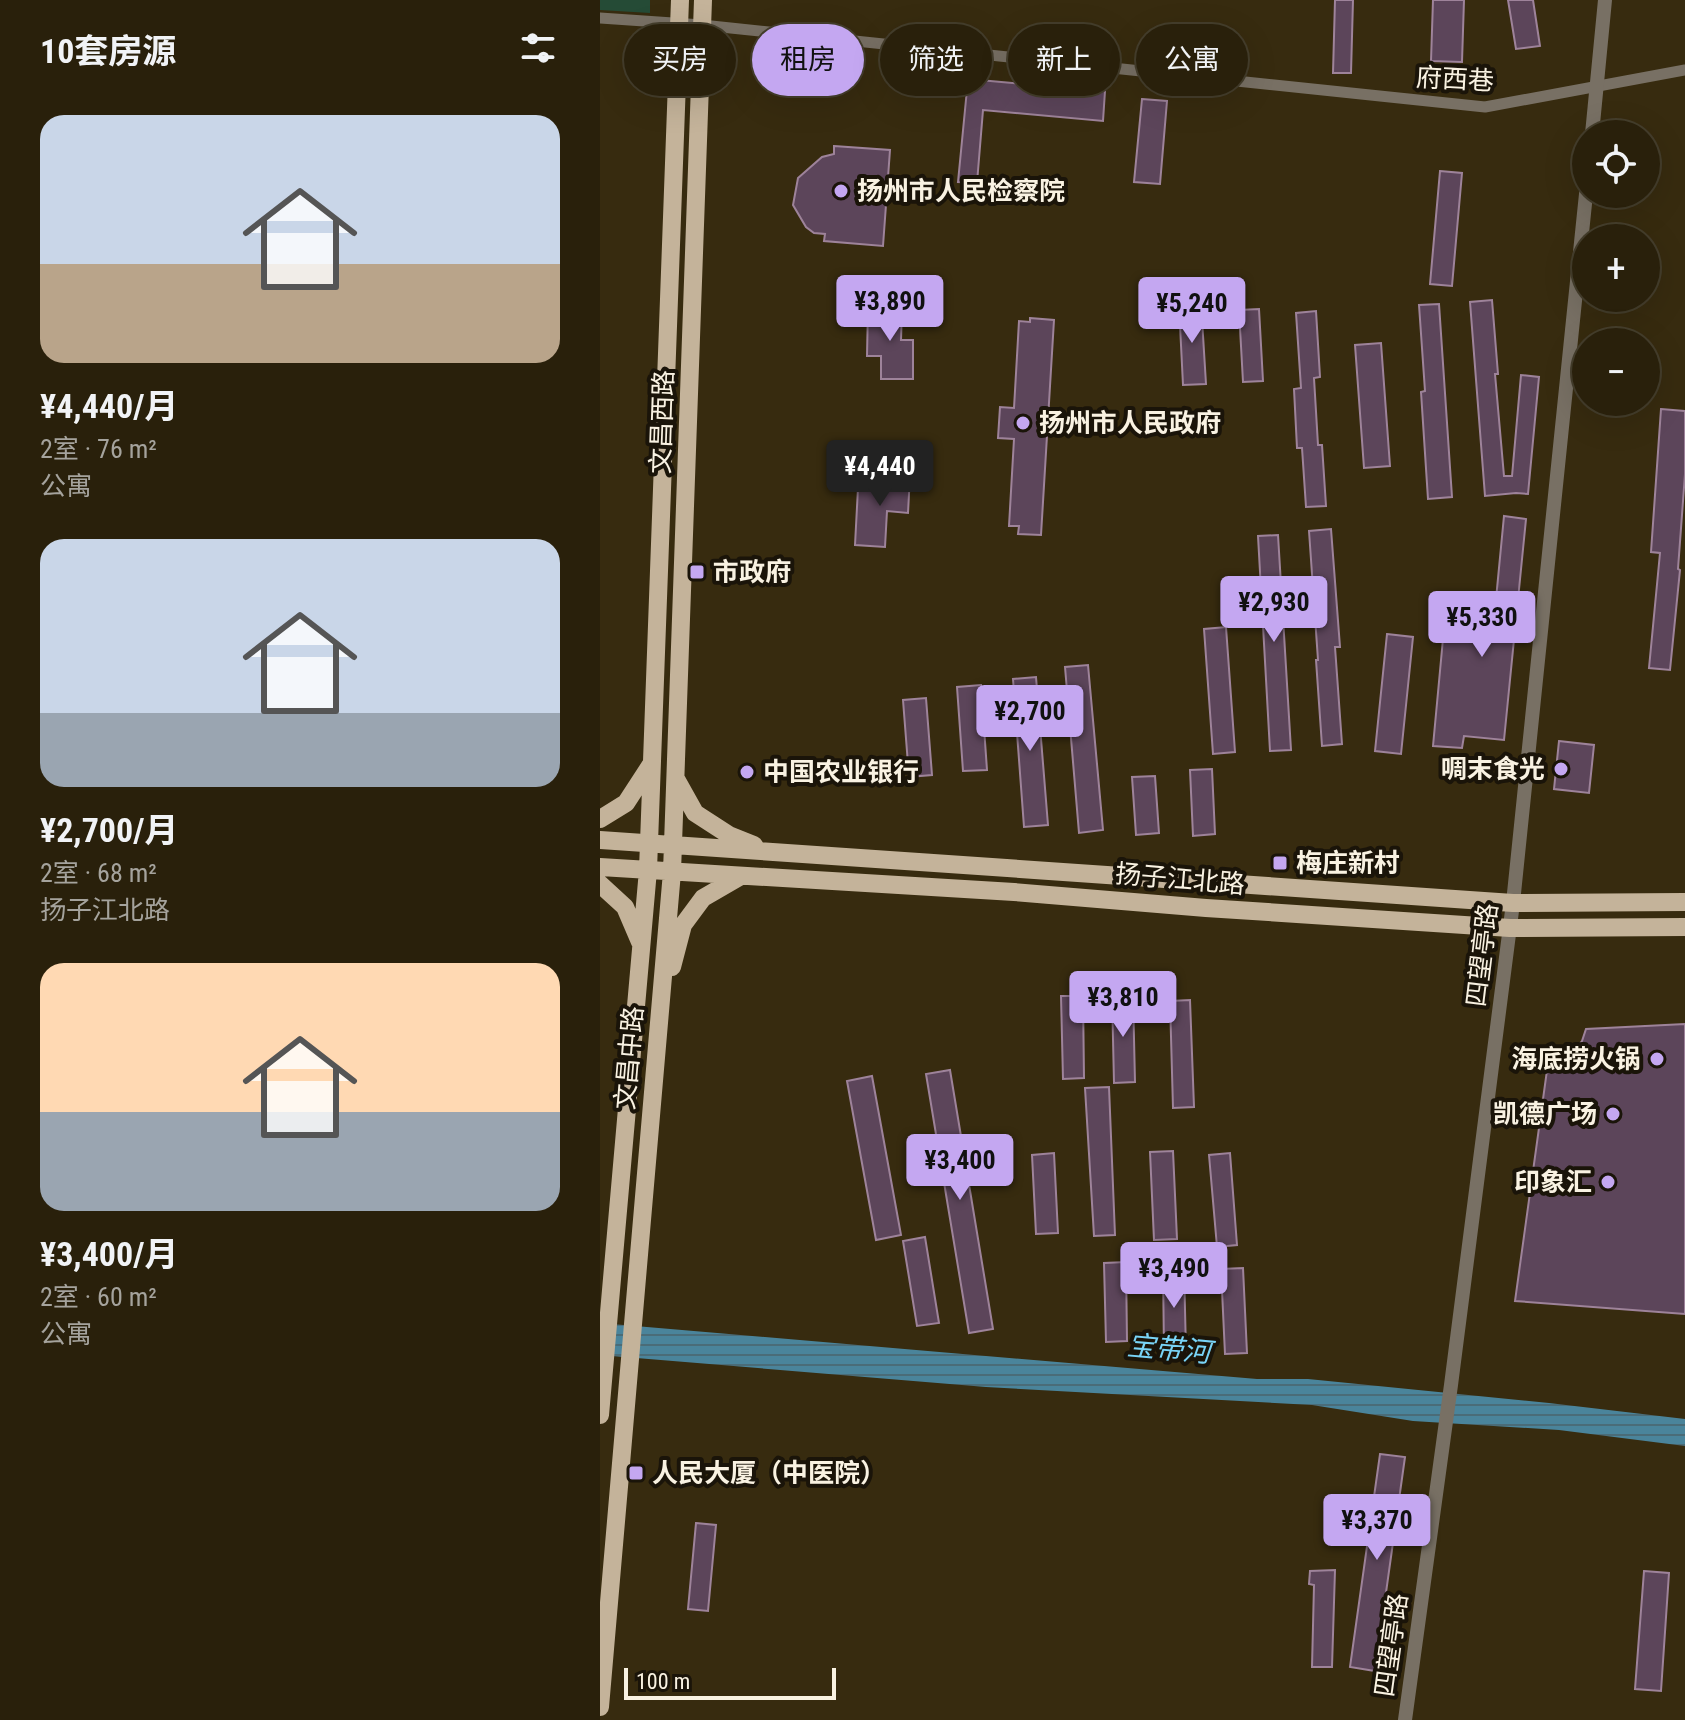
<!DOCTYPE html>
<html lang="zh">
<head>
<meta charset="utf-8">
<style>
	:root { --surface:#29200b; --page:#352d19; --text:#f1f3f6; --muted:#a5a39d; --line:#453e2c; --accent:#c4a7f1 }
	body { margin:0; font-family:"Roboto Condensed","Noto Sans SC",sans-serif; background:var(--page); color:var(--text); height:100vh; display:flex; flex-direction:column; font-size:30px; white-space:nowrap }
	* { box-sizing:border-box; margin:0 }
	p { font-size:26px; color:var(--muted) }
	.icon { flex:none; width:44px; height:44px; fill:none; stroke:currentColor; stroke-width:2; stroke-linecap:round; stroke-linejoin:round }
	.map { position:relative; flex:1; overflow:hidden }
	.sheet { display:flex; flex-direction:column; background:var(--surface); width:600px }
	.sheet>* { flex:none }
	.banner { position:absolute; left:24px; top:24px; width:760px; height:72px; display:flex; gap:16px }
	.fabs { position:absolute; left:972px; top:120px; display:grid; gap:16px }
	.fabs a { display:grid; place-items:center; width:88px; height:88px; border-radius:50%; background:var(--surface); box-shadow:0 8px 32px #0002,0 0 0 2px var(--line); font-size:40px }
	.scale { position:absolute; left:24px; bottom:20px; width:212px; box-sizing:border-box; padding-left:8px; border:4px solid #f9f2e2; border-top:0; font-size:22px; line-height:28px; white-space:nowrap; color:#f9f2e2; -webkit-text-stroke:6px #1a1409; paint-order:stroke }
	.price { position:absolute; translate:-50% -68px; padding:0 18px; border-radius:8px; background:var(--accent); color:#111; font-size:26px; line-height:52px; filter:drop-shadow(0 2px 4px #0008) }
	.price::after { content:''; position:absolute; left:50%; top:48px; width:24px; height:18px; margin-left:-12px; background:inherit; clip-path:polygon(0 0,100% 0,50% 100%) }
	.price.active { background:#222; color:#fff }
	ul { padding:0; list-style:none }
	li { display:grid; align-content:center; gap:16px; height:424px; padding:0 40px }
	li span { display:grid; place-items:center; height:248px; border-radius:24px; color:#555 }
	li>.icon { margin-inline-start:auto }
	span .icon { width:144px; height:144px; fill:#fffc; stroke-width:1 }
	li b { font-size:34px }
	h2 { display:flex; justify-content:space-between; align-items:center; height:96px; padding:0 40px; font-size:34px }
	.tag { padding:0 28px; border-radius:36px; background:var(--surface); box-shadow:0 8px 32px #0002,0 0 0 2px var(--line); font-size:28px; line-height:72px }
	.tag.active { background:var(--accent); color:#111 }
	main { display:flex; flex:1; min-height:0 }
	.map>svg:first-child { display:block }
</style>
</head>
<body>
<main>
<section class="sheet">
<h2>10套房源<svg class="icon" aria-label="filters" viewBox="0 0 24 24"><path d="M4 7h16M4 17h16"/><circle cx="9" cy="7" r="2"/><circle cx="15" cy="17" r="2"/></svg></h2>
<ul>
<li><span style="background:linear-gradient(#c9d6e8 60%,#b9a48a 0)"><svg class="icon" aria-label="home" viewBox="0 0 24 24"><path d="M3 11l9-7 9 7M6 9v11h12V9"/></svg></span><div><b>¥4,440/月</b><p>2室 · 76 m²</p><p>公寓</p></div></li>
<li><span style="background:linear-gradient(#c9d6e8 70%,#9aa5b1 0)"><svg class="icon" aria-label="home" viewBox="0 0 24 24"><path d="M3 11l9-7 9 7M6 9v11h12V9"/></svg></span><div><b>¥2,700/月</b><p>2室 · 68 m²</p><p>扬子江北路</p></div></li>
<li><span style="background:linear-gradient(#ffd9b3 60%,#9aa5b1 0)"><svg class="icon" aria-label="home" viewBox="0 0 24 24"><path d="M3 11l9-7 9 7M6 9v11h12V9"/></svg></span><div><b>¥3,400/月</b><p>2室 · 60 m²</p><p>公寓</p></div></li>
</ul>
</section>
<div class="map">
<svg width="1085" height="1720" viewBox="0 0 1085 1720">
	<defs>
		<pattern id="water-rules" width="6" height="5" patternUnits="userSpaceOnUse" patternTransform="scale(2)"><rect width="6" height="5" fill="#4a849b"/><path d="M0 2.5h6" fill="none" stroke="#4a6c78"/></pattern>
	</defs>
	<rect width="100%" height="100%" fill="#372b0f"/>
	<path fill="#254b36" d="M 0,0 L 50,0 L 50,13 L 0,10 Z"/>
	<path fill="url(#water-rules)" d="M 0,1323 L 657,1379 L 708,1379 L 949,1403 L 1085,1419 L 1085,1446 L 959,1430 L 813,1421 L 712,1405 L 386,1387 L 0,1355 Z"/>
	<path fill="#5c455a" stroke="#9e839a" stroke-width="2" d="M 735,0 L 753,0 L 751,73 L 733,73 Z
		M 833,0 L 864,0 L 862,62 L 831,61 Z
		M 908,0 L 933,0 L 940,46 L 916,49 Z
		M 368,79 L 505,91 L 503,121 L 383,110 L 377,183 L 358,182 Z
		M 542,99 L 567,101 L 560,184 L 534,182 Z
		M 234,146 L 290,150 L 283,246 L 224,241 L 225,234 L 214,233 L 206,227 L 193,205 L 198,178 L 222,157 L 234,154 Z
		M 840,171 L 862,173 L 852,286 L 830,284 Z
		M 892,300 L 898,374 L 895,374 L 904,476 L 912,476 L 921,375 L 939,377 L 928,494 L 916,493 L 885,496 L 870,302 Z
		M 601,303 L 606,384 L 583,385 L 579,305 Z
		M 839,304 L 852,497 L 828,499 L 821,392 L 825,391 L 819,305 Z
		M 268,307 L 302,308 L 301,340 L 313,340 L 313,379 L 281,379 L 281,356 L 267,356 Z
		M 659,309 L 663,381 L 643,382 L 639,310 Z
		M 716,311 L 720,377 L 714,378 L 718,445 L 722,445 L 726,506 L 706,507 L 702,448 L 697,448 L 694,389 L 701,388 L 696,313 Z
		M 430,318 L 454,320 L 441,535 L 418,534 L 419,526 L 409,526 L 414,439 L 398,438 L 400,407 L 414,408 L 419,321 L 430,322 Z
		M 781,343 L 790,466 L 764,468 L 755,345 Z
		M 1061,409 L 1085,411 L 1085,474 L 1078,569 L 1080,570 L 1070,670 L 1049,668 L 1060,553 L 1051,552 Z
		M 278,473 L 310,475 L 308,513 L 287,511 L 285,547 L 255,545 L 258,488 L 277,490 Z
		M 904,516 L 926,519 L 904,740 L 864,736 L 862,748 L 833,746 L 844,628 L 889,632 L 890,620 L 894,620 Z
		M 731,529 L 740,647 L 735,647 L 742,744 L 722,746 L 716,660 L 718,660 L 709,531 Z
		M 678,535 L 691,750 L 670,751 L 658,536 Z
		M 626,627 L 635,752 L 613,754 L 604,629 Z
		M 787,634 L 813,637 L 801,754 L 775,751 Z
		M 488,665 L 503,830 L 479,833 L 465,667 Z
		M 436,677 L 448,825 L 424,827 L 413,679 Z
		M 381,685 L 387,770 L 363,771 L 357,687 Z
		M 326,698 L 332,775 L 309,777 L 303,700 Z
		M 959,741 L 994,745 L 989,793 L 954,789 Z
		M 612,769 L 615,834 L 593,836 L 590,770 Z
		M 555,776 L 559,833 L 536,835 L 532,777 Z
		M 512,995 L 533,995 L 535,1082 L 514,1083 Z
		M 461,996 L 483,996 L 484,1078 L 463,1079 Z
		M 590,1000 L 594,1107 L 573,1108 L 570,1001 Z
		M 1085,1024 L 1085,1314 L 915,1301 L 948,1063 L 961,1059 L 974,1051 L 982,1041 L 986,1029 Z
		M 350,1070 L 393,1329 L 369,1333 L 326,1074 Z
		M 272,1076 L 301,1235 L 276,1240 L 247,1081 Z
		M 509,1087 L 515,1235 L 494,1236 L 485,1088 Z
		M 573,1151 L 577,1239 L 554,1240 L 550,1152 Z
		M 454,1153 L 458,1233 L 436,1234 L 432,1155 Z
		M 630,1153 L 637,1245 L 617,1247 L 609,1155 Z
		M 325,1237 L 339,1323 L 317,1326 L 303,1241 Z
		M 526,1262 L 527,1341 L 506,1342 L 504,1263 Z
		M 584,1267 L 586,1352 L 564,1352 L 563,1268 Z
		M 643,1268 L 647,1353 L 625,1354 L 621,1269 Z
		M 780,1454 L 805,1457 L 775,1671 L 750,1667 Z
		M 96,1523 L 116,1525 L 108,1611 L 88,1609 Z
		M 735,1570 L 732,1667 L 712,1667 L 714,1585 L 709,1584 L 710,1571 Z
		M 1044,1571 L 1069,1573 L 1061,1691 L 1035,1689 Z"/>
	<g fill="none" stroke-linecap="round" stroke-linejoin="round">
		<path stroke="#787064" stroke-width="11" d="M 0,18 L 102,25 L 885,107 L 1085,70"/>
		<path stroke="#787064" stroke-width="14" d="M 992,134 L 1005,0
			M 805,1720 L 851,1385 L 913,903 L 986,194"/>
		<path stroke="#c4b39a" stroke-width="18" d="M 76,779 L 95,813 L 129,835 L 154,845
			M 0,819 L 26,803 L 50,766
			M 0,840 L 913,903 L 1085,902
			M 0,867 L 414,892 L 606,908 L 910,928 L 1085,927
			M 0,884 L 25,907 L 40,942
			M 72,967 L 83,925 L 103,898 L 141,876
			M 0,1415 L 48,870 L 80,0
			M 0,1707 L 72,872 L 103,0"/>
	</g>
	<g fill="#c4a7f1" stroke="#1a1409" stroke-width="3">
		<circle cx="241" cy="191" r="8"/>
		<circle cx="423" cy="423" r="8"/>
		<rect x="89" y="564" width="16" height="16" rx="4"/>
		<circle cx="961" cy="769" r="8"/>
		<circle cx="147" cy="772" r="8"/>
		<rect x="672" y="855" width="16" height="16" rx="4"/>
		<circle cx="1057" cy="1059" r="8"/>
		<circle cx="1013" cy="1114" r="8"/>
		<circle cx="1008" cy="1182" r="8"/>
		<rect x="28" y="1465" width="16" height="16" rx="4"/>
	</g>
	<g text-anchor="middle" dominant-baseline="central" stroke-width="8" stroke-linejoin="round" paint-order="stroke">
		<g font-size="26" fill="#f9f2e2" stroke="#1a1409">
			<text transform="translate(855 79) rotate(3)">府西巷</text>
			<text transform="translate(62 422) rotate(-88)">文昌西路</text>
			<text transform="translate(580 879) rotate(5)">扬子江北路</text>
			<text transform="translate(882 955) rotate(-83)">四望亭路</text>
			<text transform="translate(29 1058) rotate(-85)">文昌中路</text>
			<text transform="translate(791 1645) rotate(-82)">四望亭路</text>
		</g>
		<g font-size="26" font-weight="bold" fill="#f9f2e2" stroke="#1a1409" text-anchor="start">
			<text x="257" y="191">扬州市人民检察院</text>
			<text x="439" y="423">扬州市人民政府</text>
			<text x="113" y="572">市政府</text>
			<text x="945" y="769" text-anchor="end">啁末食光</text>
			<text x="163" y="772">中国农业银行</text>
			<text x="696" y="863">梅庄新村</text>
			<text x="1041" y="1059" text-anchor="end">海底捞火锅</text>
			<text x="997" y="1114" text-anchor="end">凯德广场</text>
			<text x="992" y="1182" text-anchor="end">印象汇</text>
			<text x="52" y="1473">人民大厦（中医院）</text>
		</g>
		<g font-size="28" font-style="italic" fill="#79d4f7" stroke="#1a1409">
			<text transform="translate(569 1349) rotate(5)">宝带河</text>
		</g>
	</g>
</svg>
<div class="fabs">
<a><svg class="icon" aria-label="locate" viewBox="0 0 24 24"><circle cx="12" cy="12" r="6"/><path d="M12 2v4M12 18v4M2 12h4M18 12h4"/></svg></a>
<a>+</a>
<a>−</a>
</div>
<div class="scale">100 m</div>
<b class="price" style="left:290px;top:343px">¥3,890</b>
<b class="price" style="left:592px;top:345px">¥5,240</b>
<b class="price active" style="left:280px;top:508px">¥4,440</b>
<b class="price" style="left:674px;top:644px">¥2,930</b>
<b class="price" style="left:882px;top:659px">¥5,330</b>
<b class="price" style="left:430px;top:753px">¥2,700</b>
<b class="price" style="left:523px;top:1039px">¥3,810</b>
<b class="price" style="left:360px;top:1202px">¥3,400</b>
<b class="price" style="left:574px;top:1310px">¥3,490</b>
<b class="price" style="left:777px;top:1562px">¥3,370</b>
<div class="banner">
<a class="tag">买房</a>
<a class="tag active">租房</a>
<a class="tag">筛选</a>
<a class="tag">新上</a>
<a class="tag">公寓</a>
</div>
</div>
</main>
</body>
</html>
